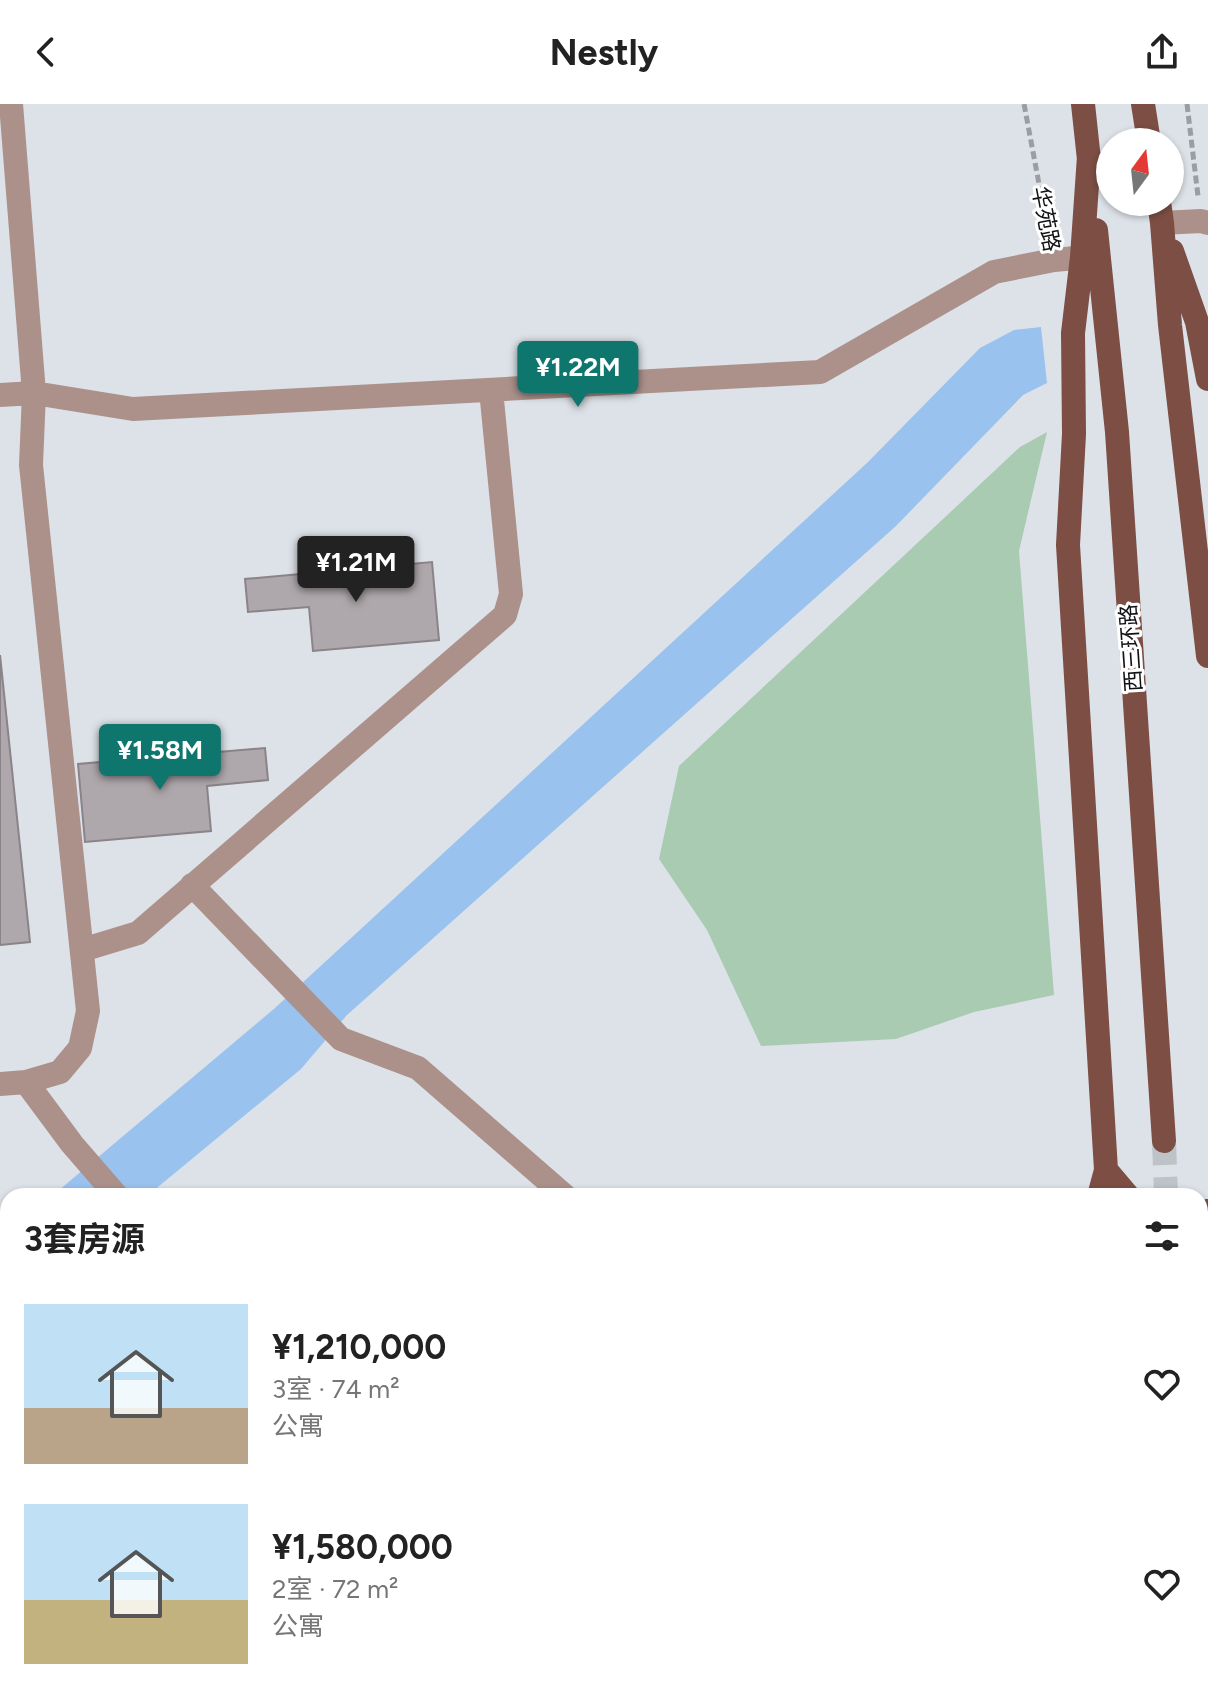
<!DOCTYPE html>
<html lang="zh">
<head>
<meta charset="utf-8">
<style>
	:root { --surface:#fff; --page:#f6f6f6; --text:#222; --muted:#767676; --accent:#0f766e }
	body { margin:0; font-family:Figtree,"Noto Sans SC",sans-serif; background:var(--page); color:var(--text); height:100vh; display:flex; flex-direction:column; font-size:30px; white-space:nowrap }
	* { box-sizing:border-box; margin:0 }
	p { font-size:26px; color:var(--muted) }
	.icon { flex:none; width:44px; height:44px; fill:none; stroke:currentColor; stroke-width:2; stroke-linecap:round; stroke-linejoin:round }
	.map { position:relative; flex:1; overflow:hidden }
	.drawer { position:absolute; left:0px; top:1084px; width:1208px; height:512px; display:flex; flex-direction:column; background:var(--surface); border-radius:24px 24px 0 0; box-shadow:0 2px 6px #0004 }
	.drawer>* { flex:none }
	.needle { width:52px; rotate:15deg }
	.fabs { position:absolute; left:1096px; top:24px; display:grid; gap:16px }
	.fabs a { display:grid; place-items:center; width:88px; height:88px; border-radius:50%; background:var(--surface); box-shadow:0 2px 6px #0004; font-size:40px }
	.price { position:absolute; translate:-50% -68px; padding:0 18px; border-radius:8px; background:var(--accent); color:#fff; font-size:26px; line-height:52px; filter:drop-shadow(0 2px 4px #0008) }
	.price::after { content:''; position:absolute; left:50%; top:48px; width:24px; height:18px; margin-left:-12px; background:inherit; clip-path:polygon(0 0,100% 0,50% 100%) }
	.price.on { background:#222; color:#fff }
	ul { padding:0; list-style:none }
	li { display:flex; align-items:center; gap:24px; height:200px; padding:0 24px }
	li span { display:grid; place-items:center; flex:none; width:224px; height:160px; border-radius:0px; color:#555 }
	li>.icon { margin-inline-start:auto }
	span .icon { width:96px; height:96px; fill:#fffc; stroke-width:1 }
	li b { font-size:34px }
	h2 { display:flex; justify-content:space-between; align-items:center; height:96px; padding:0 24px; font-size:34px }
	header { display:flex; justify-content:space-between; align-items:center; height:104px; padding:0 24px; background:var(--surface); font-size:36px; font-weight:700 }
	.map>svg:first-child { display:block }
</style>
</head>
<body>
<header><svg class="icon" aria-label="back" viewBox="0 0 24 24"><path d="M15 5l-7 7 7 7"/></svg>Nestly<svg class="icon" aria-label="share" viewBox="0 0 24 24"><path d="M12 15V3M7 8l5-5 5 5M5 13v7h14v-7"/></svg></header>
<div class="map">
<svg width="1208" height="1596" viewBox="0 0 1208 1596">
	<rect width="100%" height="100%" fill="#dde2e8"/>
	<path fill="#a8cbb2" d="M 1047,328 L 1019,447 L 1054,891 L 974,908 L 896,935 L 761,942 L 707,826 L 659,755 L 679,662 L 1020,343 Z
		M 0,1476 L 8,1476 L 8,1588 L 36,1588 L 37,1596 L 0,1596 Z
		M 58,1588 L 411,1588 L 409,1596 L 59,1596 Z"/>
	<path fill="#8ec29e" d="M 1200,1408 L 1208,1408 L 1208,1596 L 1079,1596 L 1078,1588 L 1200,1588 Z"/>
	<path fill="#9ac2ee" d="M 1041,223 L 1047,279 L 1023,291 L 896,422 L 347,911 L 301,965 L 147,1092 L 52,1092 L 275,904 L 868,358 L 980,244 L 1014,226 Z"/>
	<path fill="#aea7ab" stroke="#8a8388" stroke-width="2" d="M 432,458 L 439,536 L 313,547 L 309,503 L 248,508 L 245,475 Z
		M 0,551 L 30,838 L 0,841 Z
		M 265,644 L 268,676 L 207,682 L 211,727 L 85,738 L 78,660 Z"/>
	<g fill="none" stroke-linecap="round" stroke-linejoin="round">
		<path stroke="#bec3c8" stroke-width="24" stroke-dasharray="24 12" stroke-linecap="butt" d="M 1164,1037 L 1166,1092
			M 1184,1588 L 1185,1596"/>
		<path stroke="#9a9ea2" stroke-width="5" stroke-dasharray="8 4" stroke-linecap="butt" d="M 1024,0 L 1049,133
			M 1187,0 L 1198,92
			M 1200,1563 L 1208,1561
			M 1133,1596 L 1141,1588"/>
		<path stroke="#ac918b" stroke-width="24" d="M 1162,119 L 1201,117 L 1208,119
			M 0,291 L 34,289 L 133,305 L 820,268 L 994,168 L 1054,156 L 1098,152
			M 192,781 L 341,935 L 418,964 L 565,1092
			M 82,846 L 138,829 L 505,511 L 511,490 L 491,286
			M 26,978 L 72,1040 L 117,1092
			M 0,980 L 26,978 L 60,968 L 80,944 L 88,907 L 31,361 L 34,289 L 11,0
			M 476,1596 L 487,1588"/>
		<path stroke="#7c4e44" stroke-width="24" d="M 1083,0 L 1090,65
			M 1143,0 L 1149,38
			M 1089,52 L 1082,153 L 1073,229 L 1074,330 L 1068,441 L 1106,1066 L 1099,1092
			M 1159,98 L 1162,119 L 1170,221 L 1208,552
			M 1096,126 L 1117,328 L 1164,1037
			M 1172,147 L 1197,218 L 1208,275
			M 1106,1066 L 1128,1092
			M 1200,1108 L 1208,1107
			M 1200,1242 L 1208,1252"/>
		<path stroke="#69362b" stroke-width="24" d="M 1200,1138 L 1208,1138
			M 1200,1193 L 1208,1193
			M 0,1212 L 8,1211
			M 1200,1226 L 1208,1225
			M 0,1269 L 8,1269
			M 1200,1273 L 1208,1273
			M 1200,1300 L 1208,1299
			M 0,1303 L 8,1303
			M 0,1349 L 8,1349
			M 1200,1356 L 1208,1356
			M 0,1375 L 8,1375
			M 0,1431 L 8,1430"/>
	</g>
	<g text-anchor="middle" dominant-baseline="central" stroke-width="6" stroke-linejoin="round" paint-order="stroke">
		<g font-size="22" fill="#101214" stroke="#fff">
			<text transform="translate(1046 115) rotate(79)">华苑路</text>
			<text transform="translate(1131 544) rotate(-94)">西三环路</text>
		</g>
	</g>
</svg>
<div class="fabs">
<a><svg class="needle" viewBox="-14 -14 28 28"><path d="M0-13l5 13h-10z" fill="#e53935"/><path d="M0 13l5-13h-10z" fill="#767676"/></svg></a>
</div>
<b class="price" style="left:578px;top:305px">¥1.22M</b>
<b class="price on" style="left:356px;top:500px">¥1.21M</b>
<b class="price" style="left:160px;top:688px">¥1.58M</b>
<section class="drawer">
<h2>3套房源<svg class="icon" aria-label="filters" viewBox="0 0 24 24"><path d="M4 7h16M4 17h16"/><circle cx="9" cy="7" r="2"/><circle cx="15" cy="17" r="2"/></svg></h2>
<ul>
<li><span style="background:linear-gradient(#bfe0f5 65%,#b9a48a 0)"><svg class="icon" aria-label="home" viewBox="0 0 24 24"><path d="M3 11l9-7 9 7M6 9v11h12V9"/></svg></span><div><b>¥1,210,000</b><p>3室 · 74 m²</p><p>公寓</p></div><svg class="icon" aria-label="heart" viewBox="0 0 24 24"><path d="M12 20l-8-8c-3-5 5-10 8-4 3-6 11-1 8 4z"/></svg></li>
<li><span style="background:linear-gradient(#bfe0f5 60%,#c2b280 0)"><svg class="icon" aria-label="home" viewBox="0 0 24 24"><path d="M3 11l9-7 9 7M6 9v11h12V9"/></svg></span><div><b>¥1,580,000</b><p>2室 · 72 m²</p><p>公寓</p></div><svg class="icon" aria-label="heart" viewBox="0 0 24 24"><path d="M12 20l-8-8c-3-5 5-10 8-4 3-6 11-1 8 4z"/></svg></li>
</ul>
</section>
</div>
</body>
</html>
